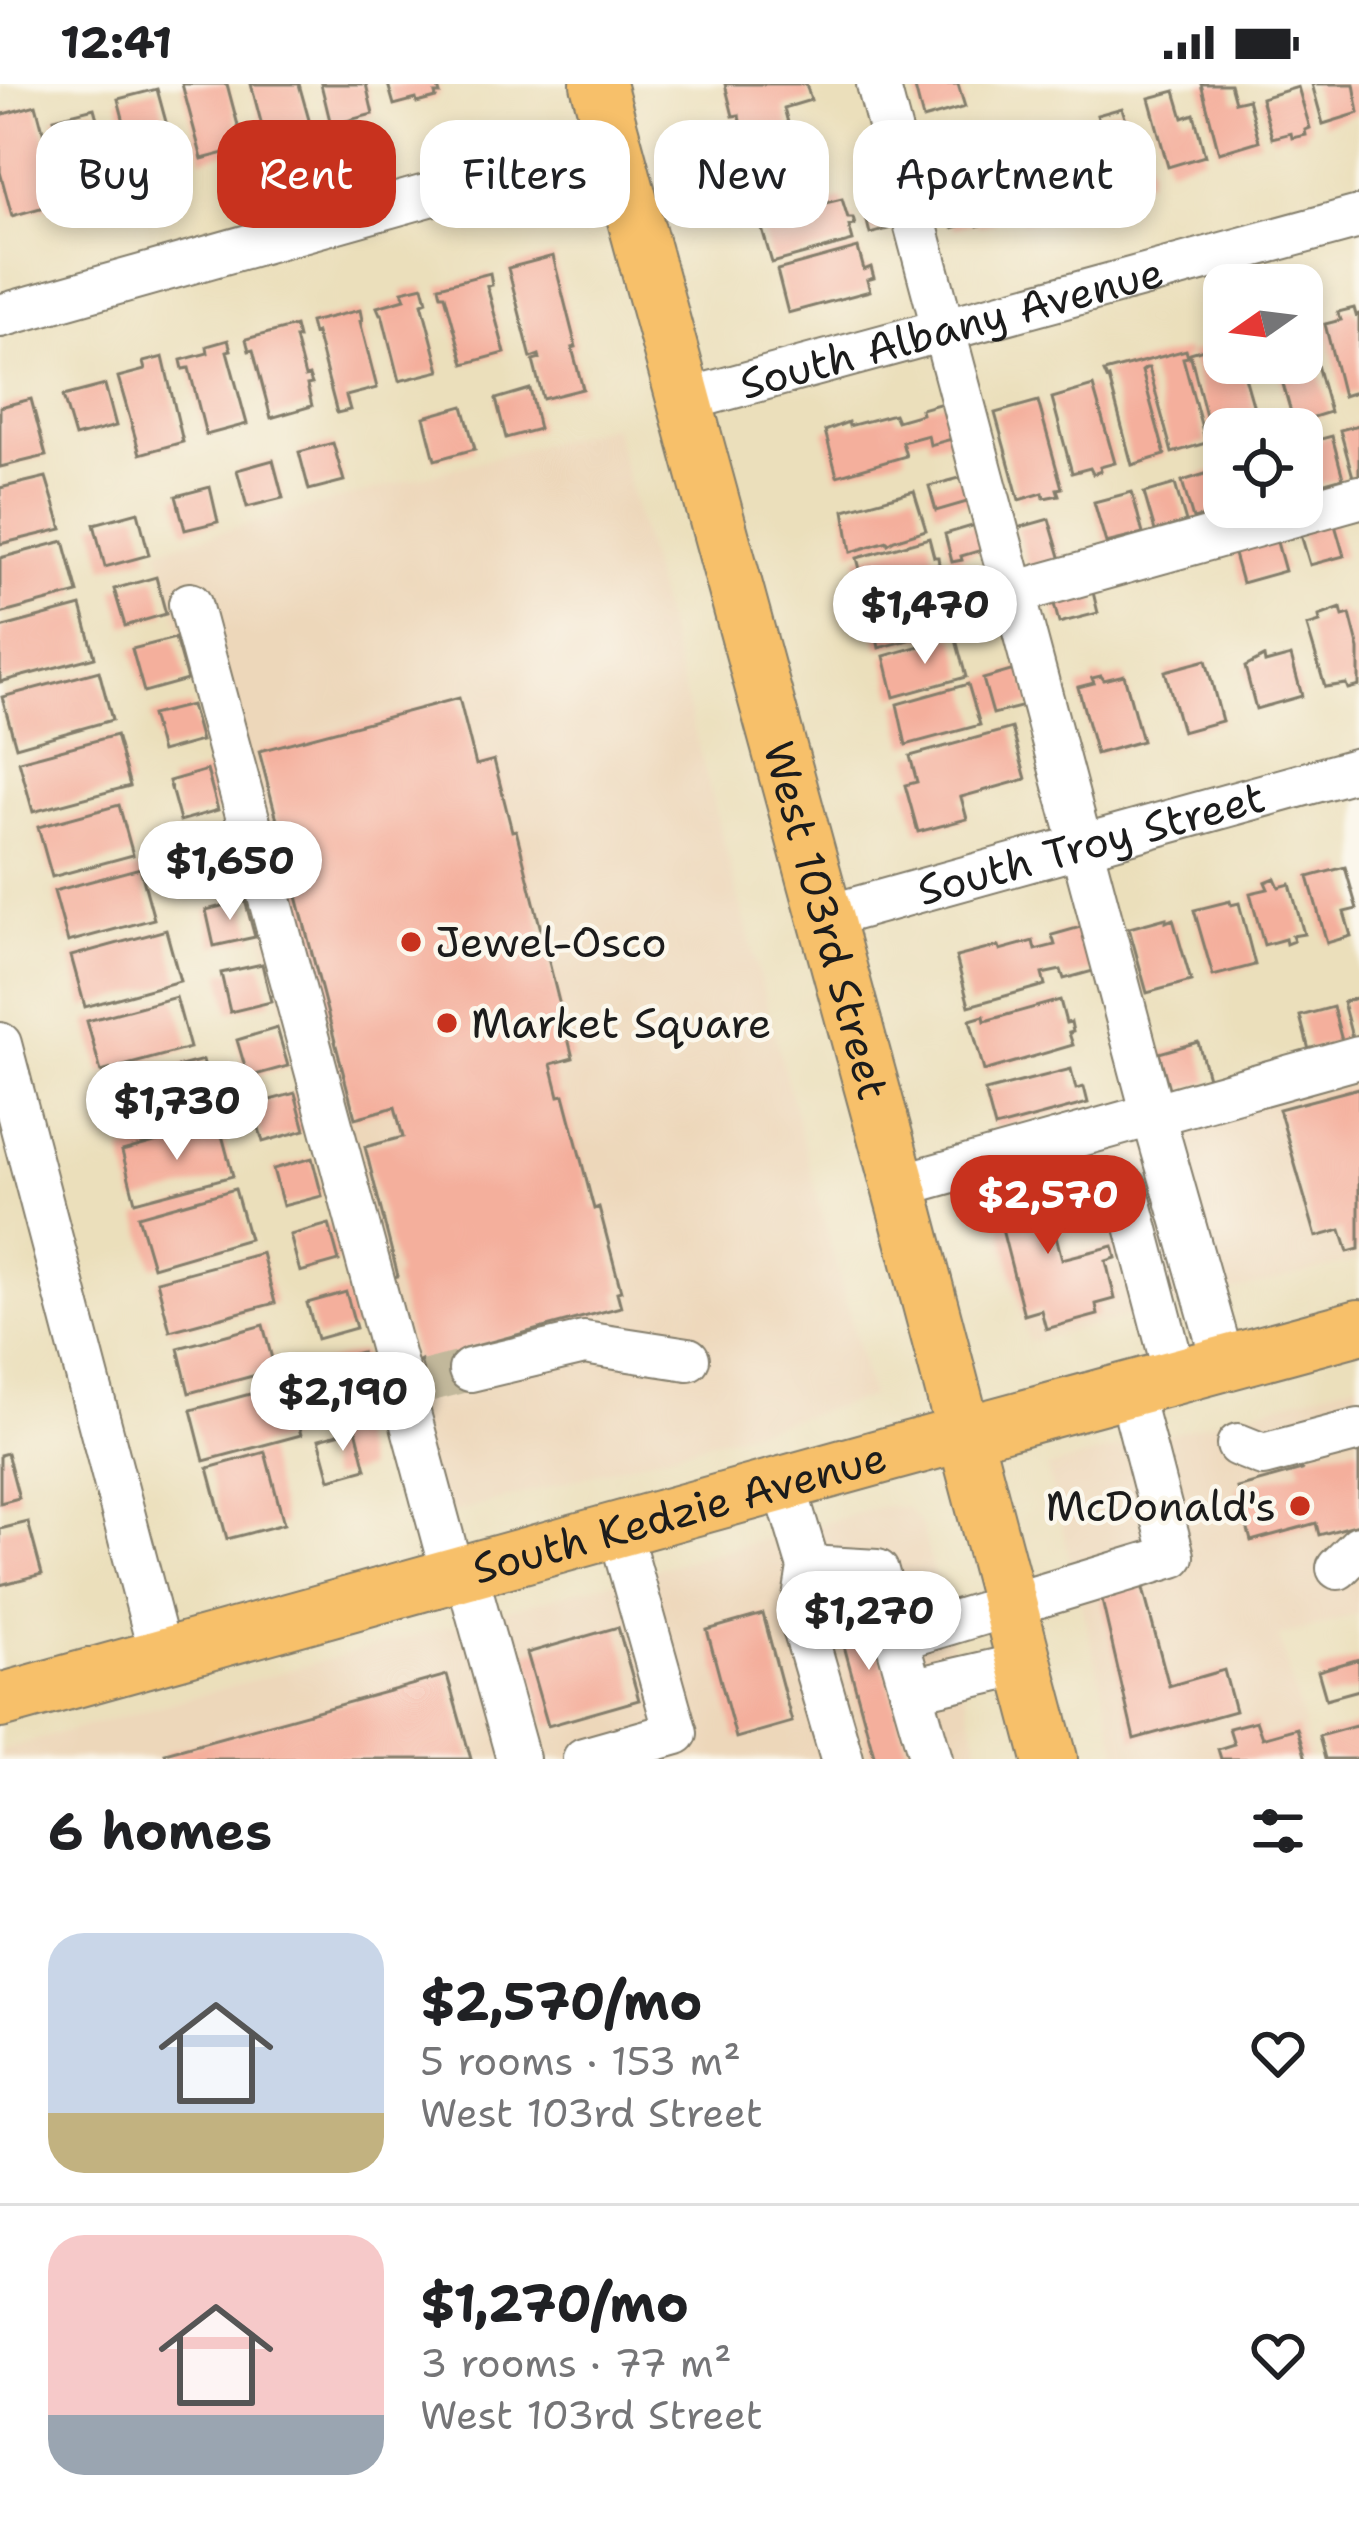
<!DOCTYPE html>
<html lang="en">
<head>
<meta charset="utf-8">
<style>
	:root { --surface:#fff; --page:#f2f2f2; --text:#202124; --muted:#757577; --line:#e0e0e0; --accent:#c8321e }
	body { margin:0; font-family:"Shantell Sans",sans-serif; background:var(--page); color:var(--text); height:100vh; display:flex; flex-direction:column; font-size:45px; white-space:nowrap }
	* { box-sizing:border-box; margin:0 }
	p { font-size:39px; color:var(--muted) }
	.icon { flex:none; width:66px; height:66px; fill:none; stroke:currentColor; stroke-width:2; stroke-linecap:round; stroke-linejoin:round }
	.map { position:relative; height:1675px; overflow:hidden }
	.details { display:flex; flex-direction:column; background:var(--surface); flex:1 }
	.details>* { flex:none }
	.guide { position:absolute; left:36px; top:36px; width:1287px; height:108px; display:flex; gap:24px }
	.needle { width:78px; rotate:256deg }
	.fabs { position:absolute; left:1203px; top:180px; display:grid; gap:24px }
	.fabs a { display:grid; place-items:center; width:120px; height:120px; border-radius:24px; background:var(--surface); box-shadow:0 6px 18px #0003; font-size:60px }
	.price { position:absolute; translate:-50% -102px; padding:0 27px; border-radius:42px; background:#fff; color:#222; font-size:39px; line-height:78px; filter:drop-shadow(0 3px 6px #0008) }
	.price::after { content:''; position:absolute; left:50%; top:72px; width:36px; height:27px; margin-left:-18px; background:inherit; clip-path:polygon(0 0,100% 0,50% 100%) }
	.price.selected { background:var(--accent); color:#fff }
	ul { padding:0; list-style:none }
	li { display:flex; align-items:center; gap:36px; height:300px; padding:0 48px }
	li+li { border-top:3px solid var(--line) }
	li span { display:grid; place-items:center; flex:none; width:336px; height:240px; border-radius:36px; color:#555 }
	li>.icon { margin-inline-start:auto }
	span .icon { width:144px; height:144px; fill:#fffc; stroke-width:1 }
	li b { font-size:51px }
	h2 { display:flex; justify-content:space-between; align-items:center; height:144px; padding:0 48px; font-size:51px }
	.pill { padding:0 42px; border-radius:36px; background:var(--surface); box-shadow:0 6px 18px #0003; font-size:42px; line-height:108px }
	.pill.selected { background:var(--accent); color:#fff }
	.status { display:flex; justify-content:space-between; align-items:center; height:84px; padding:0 60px; background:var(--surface); direction:ltr }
	.status svg { height:33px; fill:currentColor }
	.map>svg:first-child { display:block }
</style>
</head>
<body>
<div class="status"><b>12:41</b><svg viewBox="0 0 49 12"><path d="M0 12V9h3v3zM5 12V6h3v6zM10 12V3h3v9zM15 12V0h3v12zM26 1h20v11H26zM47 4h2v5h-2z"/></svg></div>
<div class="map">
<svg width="1359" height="1675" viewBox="0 0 1359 1675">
	<rect width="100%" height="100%" fill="#fbf7ec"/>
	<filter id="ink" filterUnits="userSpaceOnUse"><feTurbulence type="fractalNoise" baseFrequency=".00833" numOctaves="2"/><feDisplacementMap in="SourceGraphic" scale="24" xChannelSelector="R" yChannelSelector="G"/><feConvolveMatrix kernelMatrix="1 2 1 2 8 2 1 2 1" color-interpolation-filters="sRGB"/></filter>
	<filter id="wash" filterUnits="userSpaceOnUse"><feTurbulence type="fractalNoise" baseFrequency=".004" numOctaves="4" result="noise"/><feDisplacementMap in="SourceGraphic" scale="48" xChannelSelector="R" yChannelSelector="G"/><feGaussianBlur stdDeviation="2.7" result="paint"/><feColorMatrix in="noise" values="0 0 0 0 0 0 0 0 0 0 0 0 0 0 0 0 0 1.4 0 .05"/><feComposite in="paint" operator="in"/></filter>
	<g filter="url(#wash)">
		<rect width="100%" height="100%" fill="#ebdfbb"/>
		<path fill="#edd7ba" d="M 613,341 L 871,1313 L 421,1438 L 158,465 Z
			M 1359,982 L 1359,1176 L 1028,1258 L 981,1088 Z
			M 1359,1297 L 1359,1530 L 1279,1553 L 1313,1675 L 1120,1675 L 1047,1384 Z
			M 885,1422 L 907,1424 L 921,1440 L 982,1675 L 0,1675 L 0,1666 Z"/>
		<g id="blocks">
			<path fill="#f4af9c" d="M 182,0 L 227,0 L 244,64 L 202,75 Z
				M 251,0 L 299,0 L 311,43 L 305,44 L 306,48 L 267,61 Z
				M 321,0 L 366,0 L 373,30 L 331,41 Z
				M 388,0 L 437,0 L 440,10 L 435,10 L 436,14 L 417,19 L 416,15 L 394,21 Z
				M 725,0 L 806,0 L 811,16 L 784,24 L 790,46 L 776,50 L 781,70 L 794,66 L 808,113 L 761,126 L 737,38 L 740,37 L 739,31 L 733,32 Z
				M 914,0 L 958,0 L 965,23 L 923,35 Z
				M 1201,0 L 1230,0 L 1235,18 L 1248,15 L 1259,57 L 1219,69 Z
				M 1312,0 L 1354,0 L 1359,29 L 1323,40 Z
				M 1298,3 L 1310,44 L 1305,46 L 1306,51 L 1292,54 L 1291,49 L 1272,54 L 1261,14 Z
				M 157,5 L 178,82 L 138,92 L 118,15 Z
				M 1175,7 L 1183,34 L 1194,30 L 1205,72 L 1168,83 L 1149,14 Z
				M 36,21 L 62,118 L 12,132 L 0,88 L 0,31 Z
				M 94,24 L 115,101 L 74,112 L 54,34 Z
				M 1122,24 L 1130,50 L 1140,46 L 1151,87 L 1147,88 L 1150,95 L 1135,99 L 1133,92 L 1116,97 L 1097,31 Z
				M 1084,58 L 1091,66 L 1095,65 L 1098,90 L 1103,89 L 1104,94 L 1090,105 L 1061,113 L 1050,72 L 1055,70 L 1054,67 L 1066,64 L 1067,68 L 1078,64 L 1078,60 Z
				M 975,71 L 993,138 L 978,142 L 977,137 L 953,144 L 935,82 Z
				M 1039,78 L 1051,121 L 1038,125 L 1035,135 L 1023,138 L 1018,130 L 1007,133 L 1006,130 L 1002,130 L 991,91 Z
				M 894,104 L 903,141 L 870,150 L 861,113 Z
				M 842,115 L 848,134 L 853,134 L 855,141 L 849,142 L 853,157 L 772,179 L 760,138 L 776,133 L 775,131 Z
				M 858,164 L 864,186 L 871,183 L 874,194 L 867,196 L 870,207 L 788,229 L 777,186 Z
				M 553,172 L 576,263 L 572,264 L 583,305 L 543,315 L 533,277 L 540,275 L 539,271 L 531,274 L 508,184 Z
				M 490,189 L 492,201 L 487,202 L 505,269 L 464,280 L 445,211 L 441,211 L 439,202 Z
				M 423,202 L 427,217 L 422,219 L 440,287 L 399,297 L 382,230 L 380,230 L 377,223 L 405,215 L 402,207 Z
				M 1354,224 L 1356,231 L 1359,230 L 1359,307 L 1343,312 L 1325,240 L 1341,236 L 1338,228 Z
				M 360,226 L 362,236 L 360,237 L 377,304 L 346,312 L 350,326 L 337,329 L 316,249 L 313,250 L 310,238 Z
				M 1303,230 L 1330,328 L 1294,339 L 1277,279 L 1302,279 Z
				M 295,242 L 298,254 L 295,254 L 305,293 L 309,292 L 312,300 L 307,301 L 312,322 L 271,334 L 253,266 L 249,267 L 246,255 Z
				M 228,256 L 231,266 L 227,267 L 247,340 L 206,351 L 189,284 L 183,285 L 181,276 L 208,269 L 207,262 Z
				M 1224,259 L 1224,279 L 1241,279 L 1260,345 L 1224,345 L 1224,374 L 1217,376 L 1190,269 Z
				M 1186,266 L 1188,273 L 1183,274 L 1206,359 L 1172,369 L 1149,284 L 1146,284 L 1142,287 L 1165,371 L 1132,381 L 1109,294 L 1107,295 L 1104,288 Z
				M 163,273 L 183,358 L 140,370 L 118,293 L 145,286 L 143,278 Z
				M 105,301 L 116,342 L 75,353 L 63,312 Z
				M 1093,302 L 1115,379 L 1100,383 L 1101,387 L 1093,390 L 1090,384 L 1072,389 L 1052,314 Z
				M 530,305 L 539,345 L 506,354 L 496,315 Z
				M 31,315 L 46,372 L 0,383 L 0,323 Z
				M 953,316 L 963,352 L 930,361 L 928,351 L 902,358 L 906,372 L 837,392 L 825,347 L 848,338 L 849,342 L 894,330 L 897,337 L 922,330 L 921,325 Z
				M 1038,317 L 1062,404 L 1057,405 L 1059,411 L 1044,414 L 1043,409 L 1019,416 L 995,329 Z
				M 463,322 L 475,365 L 435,376 L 424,333 Z
				M 1359,341 L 1359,391 L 1353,393 L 1340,346 Z
				M 1332,352 L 1343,394 L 1311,403 L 1302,360 Z
				M 333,359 L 344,397 L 309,406 L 299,368 Z
				M 273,376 L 283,414 L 247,423 L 237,386 Z
				M 1215,387 L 1224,427 L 1193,435 L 1182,397 Z
				M 967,392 L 974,416 L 936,427 L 929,402 Z
				M 46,393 L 62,445 L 0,460 L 0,404 Z
				M 1175,400 L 1186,438 L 1155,447 L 1144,409 Z
				M 210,403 L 218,438 L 185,446 L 176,412 Z
				M 914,407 L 926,446 L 894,456 L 888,460 L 887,457 L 851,468 L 844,426 Z
				M 1132,408 L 1143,450 L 1106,459 L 1094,418 Z
				M 138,428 L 149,471 L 105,483 L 94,440 Z
				M 1333,434 L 1344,472 L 1310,481 L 1299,444 Z
				M 1049,435 L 1061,476 L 1029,484 L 1017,444 Z
				M 982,439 L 989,464 L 961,472 L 962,476 L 952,478 L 945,450 Z
				M 1275,451 L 1285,487 L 1242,499 L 1232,463 Z
				M 929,454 L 934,473 L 938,473 L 939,480 L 937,481 L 941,495 L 868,515 L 857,474 Z
				M 64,457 L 78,509 L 0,530 L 0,474 Z
				M 996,486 L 1005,514 L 967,525 L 959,497 Z
				M 156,493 L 166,530 L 125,542 L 114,505 Z
				M 943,503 L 947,522 L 953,521 L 955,530 L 950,531 L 953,544 L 879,564 L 871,523 Z
				M 1092,504 L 1098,529 L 1059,539 L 1053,516 Z
				M 81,522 L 95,573 L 0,598 L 0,544 Z
				M 1341,524 L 1343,532 L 1350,530 L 1359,565 L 1359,602 L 1348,605 L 1346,600 L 1325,603 L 1307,542 L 1320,538 L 1319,532 Z
				M 955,552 L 966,593 L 894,613 L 884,572 Z
				M 175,554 L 187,596 L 144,608 L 132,565 Z
				M 1291,572 L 1302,612 L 1256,625 L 1245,583 L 1264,573 L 1265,579 Z
				M 1206,576 L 1222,637 L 1182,648 L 1165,587 Z
				M 1021,584 L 1032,620 L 993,630 L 983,595 Z
				M 99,587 L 112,636 L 16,663 L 2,613 Z
				M 1124,591 L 1142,657 L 1096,670 L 1078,603 L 1094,599 L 1092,594 L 1101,592 L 1104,596 Z
				M 968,600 L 980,641 L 906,661 L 897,620 Z
				M 459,614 L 476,681 L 494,676 L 512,747 L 516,746 L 573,974 L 551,980 L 559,1012 L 564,1011 L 594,1125 L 599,1123 L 621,1207 L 617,1208 L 621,1223 L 464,1265 L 471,1291 L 428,1302 L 421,1277 L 417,1279 L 394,1193 L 398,1192 L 365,1063 L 403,1053 L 395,1023 L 355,1034 L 259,667 Z
				M 191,621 L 201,657 L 161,668 L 151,631 Z
				M 1012,644 L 1026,695 L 961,713 L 967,735 L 918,748 L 905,701 L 917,698 L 910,672 Z
				M 116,651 L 130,702 L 33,728 L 19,677 Z
				M 207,686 L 218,726 L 180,737 L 169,697 Z
				M 119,721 L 133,771 L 52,793 L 38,743 Z
				M 1345,783 L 1357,825 L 1344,828 L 1351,852 L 1327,859 L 1308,793 Z
				M 140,784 L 154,835 L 68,858 L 54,807 Z
				M 1275,794 L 1279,803 L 1290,800 L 1304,850 L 1292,852 L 1294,857 L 1286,860 L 1285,855 L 1264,861 L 1250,809 L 1268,805 L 1265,798 Z
				M 245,816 L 255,853 L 214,862 L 206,826 Z
				M 1230,817 L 1231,821 L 1239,819 L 1255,881 L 1213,892 L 1194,826 Z
				M 1166,834 L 1166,838 L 1173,835 L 1191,897 L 1147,909 L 1129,844 Z
				M 1091,840 L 1104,884 L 1064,895 L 1061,886 L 1042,890 L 1045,901 L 969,922 L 956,873 L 999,862 L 1000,866 L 1033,857 L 1035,866 L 1055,861 L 1052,851 Z
				M 166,846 L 180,897 L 85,923 L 71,872 Z
				M 262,880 L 271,918 L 230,928 L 221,889 Z
				M 176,913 L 190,964 L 101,988 L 87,937 Z
				M 1359,913 L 1359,955 L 1353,957 L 1343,918 Z
				M 1060,916 L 1066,939 L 1071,938 L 1073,948 L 1069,949 L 1073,961 L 984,987 L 970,936 L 984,932 L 985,937 Z
				M 1333,923 L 1342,957 L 1309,966 L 1300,932 Z
				M 277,944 L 288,982 L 248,993 L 237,956 Z
				M 1198,958 L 1209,997 L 1170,1008 L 1159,969 Z
				M 203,976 L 216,1026 L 117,1052 L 104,1002 Z
				M 1071,985 L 1076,1005 L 1084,1003 L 1088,1019 L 995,1044 L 985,1007 Z
				M 1359,1004 L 1359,1165 L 1348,1168 L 1341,1146 L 1316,1153 L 1279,1025 Z
				M 295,1009 L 305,1046 L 263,1058 L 252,1021 Z
				M 219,1040 L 233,1092 L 135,1118 L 122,1067 Z
				M 312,1074 L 322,1112 L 283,1122 L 273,1085 Z
				M 1038,1082 L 1062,1175 L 1113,1162 L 1116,1174 L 1106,1177 L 1115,1215 L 1096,1220 L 1098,1231 L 1046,1245 L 1041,1226 L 1024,1231 L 995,1118 L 1004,1116 L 998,1093 Z
				M 235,1105 L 249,1155 L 153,1183 L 138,1132 Z
				M 329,1140 L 339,1177 L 300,1188 L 290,1151 Z
				M 262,1169 L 275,1219 L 170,1247 L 157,1197 Z
				M 346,1208 L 356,1244 L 317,1255 L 307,1219 Z
				M 263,1241 L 275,1286 L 189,1309 L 178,1264 Z
				M 361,1268 L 372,1305 L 331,1317 L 320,1279 Z
				M 287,1300 L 301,1351 L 204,1377 L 191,1326 Z
				M 356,1345 L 366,1385 L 330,1395 L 319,1355 Z
				M 1359,1363 L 1359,1440 L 1319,1451 L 1316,1439 L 1251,1457 L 1237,1404 L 1302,1386 L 1298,1371 Z
				M 265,1368 L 284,1440 L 227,1455 L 208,1384 Z
				M 7,1369 L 19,1414 L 0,1419 L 0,1371 Z
				M 28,1438 L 42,1490 L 0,1501 L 0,1445 Z
				M 861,1499 L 909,1675 L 875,1675 L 829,1507 Z
				M 1142,1501 L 1169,1602 L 1224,1586 L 1235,1627 L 1134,1655 L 1101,1512 Z
				M 763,1530 L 792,1638 L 736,1654 L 707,1546 Z
				M 618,1543 L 639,1616 L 548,1642 L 527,1569 Z
				M 1359,1575 L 1359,1606 L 1326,1615 L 1318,1587 Z
				M 447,1591 L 471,1675 L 167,1675 L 165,1669 Z
				M 1256,1637 L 1262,1654 L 1297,1644 L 1306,1675 L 1221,1675 L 1218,1665 L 1234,1660 L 1229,1644 Z
				M 1359,1641 L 1359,1675 L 1325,1675 L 1319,1652 Z"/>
		</g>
	</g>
	<g filter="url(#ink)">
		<use href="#blocks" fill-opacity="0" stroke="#847e6c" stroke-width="3"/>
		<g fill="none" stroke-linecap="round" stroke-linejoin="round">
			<path stroke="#c2b89b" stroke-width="42" stroke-dasharray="42 21" stroke-linecap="butt" d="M 427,1297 L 470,1286"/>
			<g stroke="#847e6c" stroke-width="46">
				<g id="minor">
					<path d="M 878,0 L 1153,1031 L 1224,1281"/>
					<path d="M 0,232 L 614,59"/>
					<path id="s1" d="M 685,316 L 1359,133"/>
					<path d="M 1014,509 L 1359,413"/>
					<path d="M 190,520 L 453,1492"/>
					<path id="s2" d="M 825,833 L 1359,685"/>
					<path d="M 0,960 L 161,1573"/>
					<path d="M 898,1102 L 1359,973"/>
					<path d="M 1126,1104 L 1176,1294"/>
					<path d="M 470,1286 L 584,1259 L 688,1275"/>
					<path d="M 1238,1361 L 1263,1371 L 1359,1346"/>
					<path d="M 784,1400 L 809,1483 L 801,1534 L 842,1675"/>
					<path d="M 809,1483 L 877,1487 L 931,1675"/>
					<path d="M 1338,1484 L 1359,1463"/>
					<path d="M 466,1488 L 518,1675"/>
					<path d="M 897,1555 L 1173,1472 L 1130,1307"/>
					<path d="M 911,1606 L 1024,1580"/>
					<path d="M 584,1675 L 676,1649 L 619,1446"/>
				</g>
			</g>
			<g stroke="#847e6c" stroke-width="58">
				<g id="major">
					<path id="s3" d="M 598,0 L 905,1125 L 1050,1675"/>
					<path id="s4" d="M 0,1617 L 890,1370 L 1359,1243"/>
				</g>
			</g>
			<use href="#minor" stroke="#fff" stroke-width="42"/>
			<use href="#major" stroke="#f7c06b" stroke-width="54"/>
		</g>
	</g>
	<g fill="#c8321e" stroke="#fbf7ec" stroke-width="4.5">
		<circle cx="411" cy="858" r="12"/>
		<circle cx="447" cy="939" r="12"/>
		<circle cx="1300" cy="1422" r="12"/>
	</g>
	<g text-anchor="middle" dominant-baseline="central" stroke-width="9" stroke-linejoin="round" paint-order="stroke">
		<g font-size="42" fill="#1c1c1c" stroke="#fbf7ec">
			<text stroke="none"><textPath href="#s1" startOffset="276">South Albany Avenue</textPath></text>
			<text stroke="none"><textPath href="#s2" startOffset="276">South Troy Street</textPath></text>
			<text stroke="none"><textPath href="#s3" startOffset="867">West 103rd Street</textPath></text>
			<text stroke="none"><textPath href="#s4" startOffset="705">South Kedzie Avenue</textPath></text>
		</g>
		<g font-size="42" fill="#1c1c1c" stroke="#fbf7ec" text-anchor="start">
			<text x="435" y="858">Jewel-Osco</text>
			<text x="471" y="939">Market Square</text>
			<text x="1276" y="1422" text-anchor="end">McDonald's</text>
		</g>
	</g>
</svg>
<div class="fabs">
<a><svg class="needle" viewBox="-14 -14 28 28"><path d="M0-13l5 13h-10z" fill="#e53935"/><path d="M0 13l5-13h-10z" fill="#757577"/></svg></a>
<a><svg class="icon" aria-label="locate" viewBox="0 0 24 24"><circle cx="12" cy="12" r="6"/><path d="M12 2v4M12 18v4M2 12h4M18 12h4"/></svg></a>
</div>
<b class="price" style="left:925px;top:583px">$1,470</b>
<b class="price" style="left:230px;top:839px">$1,650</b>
<b class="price" style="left:177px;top:1079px">$1,730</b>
<b class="price selected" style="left:1048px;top:1173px">$2,570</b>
<b class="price" style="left:343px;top:1370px">$2,190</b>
<b class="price" style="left:869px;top:1589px">$1,270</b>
<div class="guide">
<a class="pill">Buy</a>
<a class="pill selected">Rent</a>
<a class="pill">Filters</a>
<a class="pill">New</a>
<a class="pill">Apartment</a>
</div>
</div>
<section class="details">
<h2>6 homes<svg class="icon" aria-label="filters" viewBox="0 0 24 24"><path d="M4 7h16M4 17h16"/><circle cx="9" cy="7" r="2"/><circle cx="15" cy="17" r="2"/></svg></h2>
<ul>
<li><span style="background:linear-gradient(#c9d6e8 75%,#c2b280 0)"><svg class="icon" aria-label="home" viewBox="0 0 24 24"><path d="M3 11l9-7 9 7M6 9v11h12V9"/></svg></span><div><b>$2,570/mo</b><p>5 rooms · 153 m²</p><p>West 103rd Street</p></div><svg class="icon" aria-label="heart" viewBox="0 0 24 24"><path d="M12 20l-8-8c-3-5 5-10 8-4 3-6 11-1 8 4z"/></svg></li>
<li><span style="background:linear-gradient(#f6c9c9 75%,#9aa5b1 0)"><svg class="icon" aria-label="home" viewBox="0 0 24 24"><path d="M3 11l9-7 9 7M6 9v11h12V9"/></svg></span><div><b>$1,270/mo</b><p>3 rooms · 77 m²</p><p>West 103rd Street</p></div><svg class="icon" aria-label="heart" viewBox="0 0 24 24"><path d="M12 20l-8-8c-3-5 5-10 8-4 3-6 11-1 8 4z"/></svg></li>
</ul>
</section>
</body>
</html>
